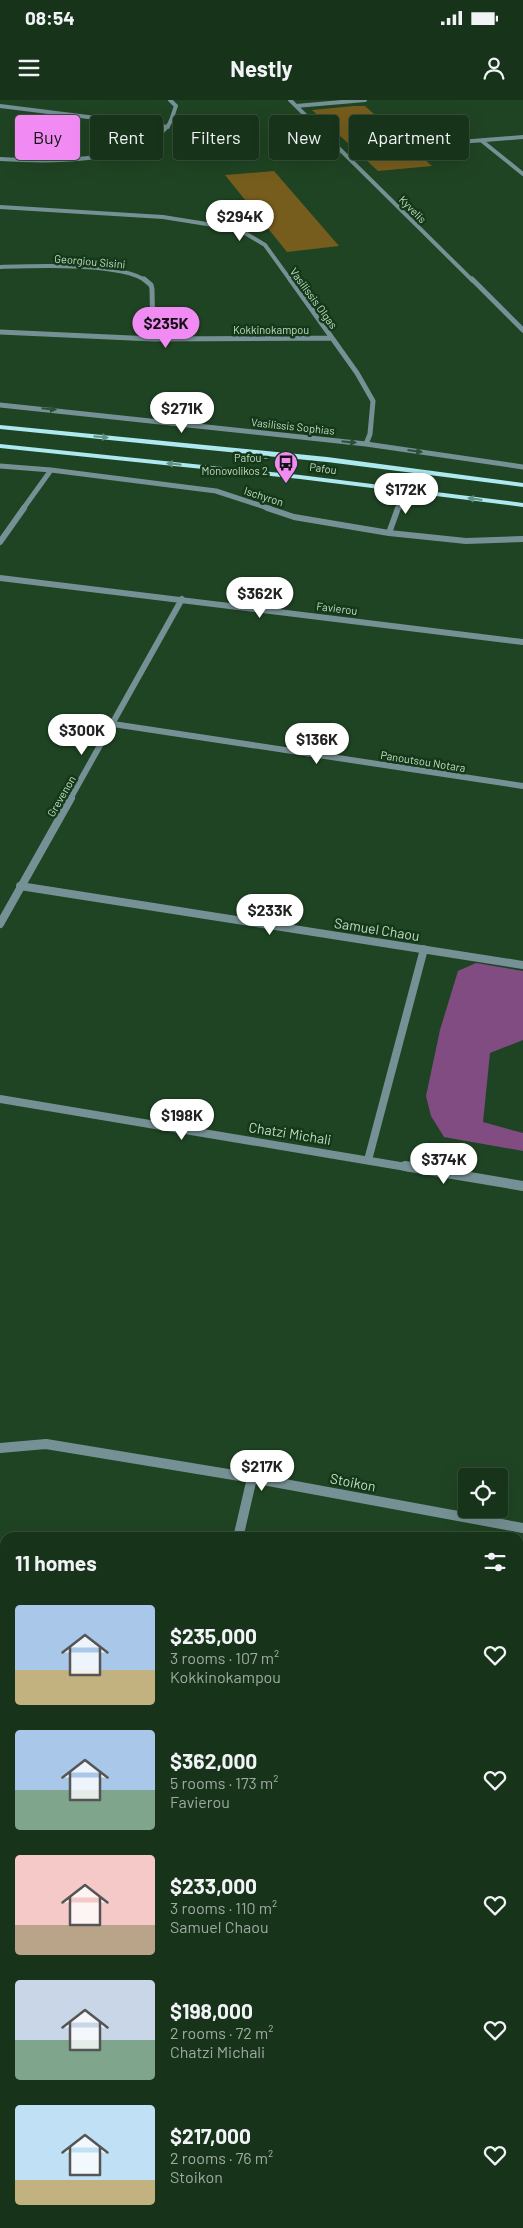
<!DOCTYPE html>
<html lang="en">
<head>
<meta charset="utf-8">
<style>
	:root { --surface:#17331a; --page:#243f27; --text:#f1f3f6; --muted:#9eaaa2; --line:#364e39; --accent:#f28af3 }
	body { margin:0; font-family:Barlow,sans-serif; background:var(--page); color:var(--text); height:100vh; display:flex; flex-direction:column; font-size:19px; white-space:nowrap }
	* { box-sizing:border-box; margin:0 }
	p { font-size:16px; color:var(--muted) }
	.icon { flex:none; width:28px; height:28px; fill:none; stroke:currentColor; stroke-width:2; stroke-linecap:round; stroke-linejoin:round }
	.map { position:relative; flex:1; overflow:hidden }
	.panel { position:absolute; left:0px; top:1432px; width:524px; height:696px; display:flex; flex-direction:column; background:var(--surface); border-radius:15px 15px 0 0; box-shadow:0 5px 20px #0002,0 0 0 1px var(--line) }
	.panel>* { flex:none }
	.banner { position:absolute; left:15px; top:15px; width:494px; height:45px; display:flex; gap:10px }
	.buttons { position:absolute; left:458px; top:1368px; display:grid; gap:10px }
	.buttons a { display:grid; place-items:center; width:50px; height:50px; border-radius:5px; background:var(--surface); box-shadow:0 5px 20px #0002,0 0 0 1px var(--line); font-size:25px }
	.price { position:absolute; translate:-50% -42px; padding:0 11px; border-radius:18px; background:#fff; color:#222; font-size:16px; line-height:32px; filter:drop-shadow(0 1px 2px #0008) }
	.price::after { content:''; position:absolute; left:50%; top:30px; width:15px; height:11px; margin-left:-8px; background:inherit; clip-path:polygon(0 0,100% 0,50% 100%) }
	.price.on { background:var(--accent); color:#111 }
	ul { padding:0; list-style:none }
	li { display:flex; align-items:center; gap:15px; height:125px; padding:0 15px }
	li span { display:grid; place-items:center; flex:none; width:140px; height:100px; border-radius:5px; color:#555 }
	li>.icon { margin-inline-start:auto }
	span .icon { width:60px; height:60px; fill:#fffc; stroke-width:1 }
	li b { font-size:21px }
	h2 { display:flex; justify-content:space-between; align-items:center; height:60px; padding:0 15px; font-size:21px }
	.pill { padding:0 18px; border-radius:5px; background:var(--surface); box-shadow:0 5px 20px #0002,0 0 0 1px var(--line); font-size:18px; line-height:45px }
	.pill.on { background:var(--accent); color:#111 }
	.status { display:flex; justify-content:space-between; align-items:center; height:35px; padding:0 25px; background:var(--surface); direction:ltr }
	.status svg { height:14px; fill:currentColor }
	header { display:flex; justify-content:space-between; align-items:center; height:65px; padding:0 15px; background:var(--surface); font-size:22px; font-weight:700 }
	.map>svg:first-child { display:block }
</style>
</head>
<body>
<div class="status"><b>08:54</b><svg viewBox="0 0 49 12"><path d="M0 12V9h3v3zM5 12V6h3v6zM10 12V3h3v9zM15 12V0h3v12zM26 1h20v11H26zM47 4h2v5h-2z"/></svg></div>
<header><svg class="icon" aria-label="menu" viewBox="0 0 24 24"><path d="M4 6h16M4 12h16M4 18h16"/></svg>Nestly<svg class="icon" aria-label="person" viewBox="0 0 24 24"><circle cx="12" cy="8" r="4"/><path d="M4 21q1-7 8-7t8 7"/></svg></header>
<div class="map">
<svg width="523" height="2128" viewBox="0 0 523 2128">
	<rect width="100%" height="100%" fill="#1f4423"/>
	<path fill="#814c82" d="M 476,863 L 523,871 L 523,940 L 490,953 L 483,1022 L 523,1033 L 523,1051 L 444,1037 L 431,1016 L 426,996 L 440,930 L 458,871 Z"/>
	<path fill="#765d1d" d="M 354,6 L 365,6 L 432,66 L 378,71 L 312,10 Z
		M 274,71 L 339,146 L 287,152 L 225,75 Z"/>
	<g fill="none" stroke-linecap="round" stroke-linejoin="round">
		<path stroke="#769195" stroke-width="4" d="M 290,0 L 473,181
			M 0,6 L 168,27
			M 296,6 L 365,0
			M 482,41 L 523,74
			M 434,44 L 523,37
			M 0,59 C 45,62 135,64 167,27 C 172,22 173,13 176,6 L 170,0
			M 0,107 L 163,117 L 219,126 L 245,133 L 265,145 L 291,181
			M 0,167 C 31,166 122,162 146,181"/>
		<path stroke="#769195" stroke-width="5" d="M 144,179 L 151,185 L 152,189 L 153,239
			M 290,179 L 357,273 L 373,301 L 370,334 L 366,344
			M 472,179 L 523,230
			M 0,232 L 153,239 L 332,238
			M 0,305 L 366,344 L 523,367
			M 0,366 L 51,370 L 216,391 L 271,409
			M 23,409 L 51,370
			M 398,409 L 405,390"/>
		<path stroke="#769195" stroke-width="6" d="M 267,408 L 294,417 L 389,433 L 466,441 L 523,439
			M 389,433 L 398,408
			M 0,442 L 24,408
			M 0,478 L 523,542
			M 113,624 L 523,686
			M 70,699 L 182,499"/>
		<path stroke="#769195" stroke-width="8" d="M 20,786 L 523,865
			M 0,824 L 71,698
			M 0,999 L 412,1068
			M 368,1060 L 424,849"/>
		<path stroke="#769195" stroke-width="10" d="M 405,1066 L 523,1086
			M 0,1348 L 46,1344 L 252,1378 L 523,1428
			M 238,1438 L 252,1378"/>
		<path stroke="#769195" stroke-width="12" d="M 0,1802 L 5,1803"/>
		<path fill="#aee8f0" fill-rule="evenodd" d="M 0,325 L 327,357 L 523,383 L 523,387 L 327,362 L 0,329 Z
			M 0,344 L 300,375 L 523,403 L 523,407 L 300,379 L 0,348 Z"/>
	</g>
	<defs><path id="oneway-solid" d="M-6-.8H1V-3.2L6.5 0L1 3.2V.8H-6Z" transform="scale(1.25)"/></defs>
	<g fill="#2c4f38">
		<use href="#oneway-solid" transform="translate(49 309) rotate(6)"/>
		<use href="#oneway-solid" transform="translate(349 342) rotate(6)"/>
		<use href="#oneway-solid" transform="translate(415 351) rotate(8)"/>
	</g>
	<g fill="#619084">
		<use href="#oneway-solid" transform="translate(101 337) rotate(5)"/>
		<use href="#oneway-solid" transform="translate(174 364) rotate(-174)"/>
		<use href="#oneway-solid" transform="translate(475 399) rotate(-173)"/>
	</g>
	<defs>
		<g id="bus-pin" transform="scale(1.25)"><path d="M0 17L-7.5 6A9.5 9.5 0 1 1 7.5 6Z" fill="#f28af3" stroke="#143919"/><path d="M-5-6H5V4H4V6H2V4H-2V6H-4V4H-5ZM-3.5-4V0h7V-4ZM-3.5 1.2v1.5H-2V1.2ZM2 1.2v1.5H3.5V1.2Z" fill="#111"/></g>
	</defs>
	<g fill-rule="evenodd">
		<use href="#bus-pin" x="286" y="363"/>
	</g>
	<g text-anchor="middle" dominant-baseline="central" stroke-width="5" stroke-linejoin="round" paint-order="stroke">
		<g font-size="11" fill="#c7dcc8" stroke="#143919">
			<text transform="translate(413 109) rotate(45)">Kyvelis</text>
			<text transform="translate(90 161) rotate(5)">Georgiou Sisini</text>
			<text transform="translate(314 198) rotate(54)">Vasilissis Olgas</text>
			<text x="271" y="229">Kokkinokampou</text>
			<text transform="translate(293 326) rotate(6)">Vasilissis Sophias</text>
			<text transform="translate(323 368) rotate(7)">Pafou</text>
			<text transform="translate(264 396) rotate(18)">Ischyron</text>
			<text transform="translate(337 508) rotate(7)">Favierou</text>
			<text transform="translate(423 661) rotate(9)">Panoutsou Notara</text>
			<text transform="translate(61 696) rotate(-60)">Grevenon</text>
		</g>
		<g font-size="11" fill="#c7dcc8" stroke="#143919" text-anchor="end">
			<text x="268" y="357">Pafou -<tspan x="268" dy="13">Monovolikos 2</tspan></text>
		</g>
		<g font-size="14" fill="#c7dcc8" stroke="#143919">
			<text transform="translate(377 829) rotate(9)">Samuel Chaou</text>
			<text transform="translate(290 1033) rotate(9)">Chatzi Michali</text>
			<text transform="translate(353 1382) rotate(11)">Stoikon</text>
		</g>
	</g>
</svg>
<div class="buttons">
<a><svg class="icon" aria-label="locate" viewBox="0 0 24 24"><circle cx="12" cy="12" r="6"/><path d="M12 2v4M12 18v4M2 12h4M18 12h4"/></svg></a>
</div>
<b class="price" style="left:240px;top:142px">$294K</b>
<b class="price on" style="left:166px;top:249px">$235K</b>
<b class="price" style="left:182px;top:334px">$271K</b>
<b class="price" style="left:406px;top:415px">$172K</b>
<b class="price" style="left:260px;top:519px">$362K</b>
<b class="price" style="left:82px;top:656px">$300K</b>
<b class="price" style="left:317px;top:665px">$136K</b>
<b class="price" style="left:270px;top:836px">$233K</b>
<b class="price" style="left:182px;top:1041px">$198K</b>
<b class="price" style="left:444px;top:1085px">$374K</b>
<b class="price" style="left:262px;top:1392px">$217K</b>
<div class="banner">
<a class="pill on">Buy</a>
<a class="pill">Rent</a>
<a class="pill">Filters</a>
<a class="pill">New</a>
<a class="pill">Apartment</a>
</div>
<section class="panel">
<h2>11 homes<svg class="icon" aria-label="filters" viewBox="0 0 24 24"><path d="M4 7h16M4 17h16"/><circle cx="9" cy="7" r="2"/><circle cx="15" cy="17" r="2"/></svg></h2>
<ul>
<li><span style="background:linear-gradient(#a9c7e8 65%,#c2b280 0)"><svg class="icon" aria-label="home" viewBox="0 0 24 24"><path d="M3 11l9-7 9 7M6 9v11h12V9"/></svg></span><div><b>$235,000</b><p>3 rooms · 107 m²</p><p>Kokkinokampou</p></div><svg class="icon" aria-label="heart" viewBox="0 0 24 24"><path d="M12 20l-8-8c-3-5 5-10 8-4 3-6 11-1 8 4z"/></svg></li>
<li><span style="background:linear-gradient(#a9c7e8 60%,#7fa58c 0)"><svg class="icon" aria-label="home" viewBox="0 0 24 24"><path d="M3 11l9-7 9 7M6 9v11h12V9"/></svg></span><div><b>$362,000</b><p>5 rooms · 173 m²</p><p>Favierou</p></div><svg class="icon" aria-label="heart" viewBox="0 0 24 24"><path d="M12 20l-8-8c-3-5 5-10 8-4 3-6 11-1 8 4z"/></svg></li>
<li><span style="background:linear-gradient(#f6c9c9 70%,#b9a48a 0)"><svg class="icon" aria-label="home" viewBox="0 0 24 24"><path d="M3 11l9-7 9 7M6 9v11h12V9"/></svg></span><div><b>$233,000</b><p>3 rooms · 110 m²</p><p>Samuel Chaou</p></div><svg class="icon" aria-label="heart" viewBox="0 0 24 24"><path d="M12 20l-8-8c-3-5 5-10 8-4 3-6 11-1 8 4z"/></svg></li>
<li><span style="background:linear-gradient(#c9d6e8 60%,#7fa58c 0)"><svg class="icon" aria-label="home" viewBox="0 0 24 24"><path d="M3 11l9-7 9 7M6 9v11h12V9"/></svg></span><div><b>$198,000</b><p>2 rooms · 72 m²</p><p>Chatzi Michali</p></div><svg class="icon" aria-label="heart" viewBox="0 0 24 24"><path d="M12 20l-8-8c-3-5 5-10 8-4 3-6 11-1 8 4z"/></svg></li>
<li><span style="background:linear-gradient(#bfe0f5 75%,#c2b280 0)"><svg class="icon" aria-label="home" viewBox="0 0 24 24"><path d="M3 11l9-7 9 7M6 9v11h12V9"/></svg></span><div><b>$217,000</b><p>2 rooms · 76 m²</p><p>Stoikon</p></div><svg class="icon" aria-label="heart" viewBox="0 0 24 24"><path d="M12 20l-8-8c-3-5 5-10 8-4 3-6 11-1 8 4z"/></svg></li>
</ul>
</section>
</div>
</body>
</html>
